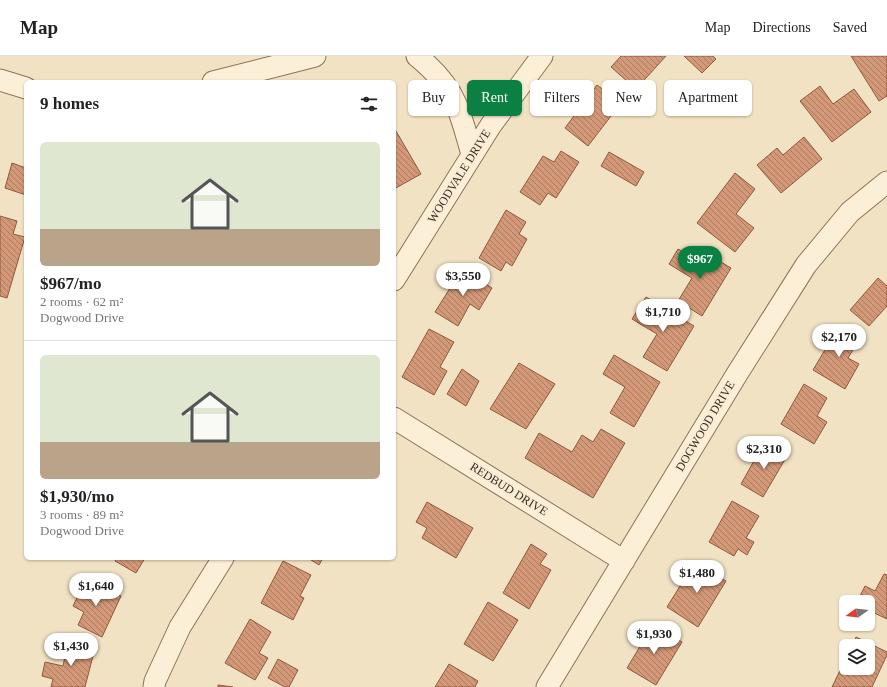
<!DOCTYPE html>
<html lang="en">
<head>
<meta charset="utf-8">
<style>
	:root { --surface:#fff; --page:#f6f6f6; --text:#222; --muted:#767676; --line:#e0e0e0; --accent:#0b8043 }
	body { margin:0; font-family:"Times New Roman",serif; background:var(--page); color:var(--text); height:100vh; display:flex; flex-direction:column; font-size:15px; white-space:nowrap }
	* { box-sizing:border-box; margin:0 }
	p { font-size:13px; color:var(--muted) }
	.icon { flex:none; width:22px; height:22px; fill:none; stroke:currentColor; stroke-width:2; stroke-linecap:round; stroke-linejoin:round }
	.map { position:relative; flex:1; overflow:hidden }
	.drawer { position:absolute; left:24px; top:24px; width:372px; height:480px; display:flex; flex-direction:column; background:var(--surface); border-radius:6px; box-shadow:0 1px 3px #0004 }
	.drawer>* { flex:none }
	.guide { position:absolute; left:408px; top:24px; width:380px; height:36px; display:flex; gap:8px }
	.needle { width:26px; rotate:255deg }
	.buttons { position:absolute; left:839px; top:539px; display:grid; gap:8px }
	.buttons a { display:grid; place-items:center; width:36px; height:36px; border-radius:6px; background:var(--surface); box-shadow:0 1px 3px #0004; font-size:20px }
	.price { position:absolute; translate:-50% -34px; padding:0 9px; border-radius:14px; background:#fff; color:#222; font-size:13px; line-height:26px; filter:drop-shadow(0 1px 2px #0008) }
	.price::after { content:''; position:absolute; left:50%; top:24px; width:12px; height:9px; margin-left:-6px; background:inherit; clip-path:polygon(0 0,100% 0,50% 100%) }
	.price.current { background:var(--accent); color:#fff }
	ul { padding:0; list-style:none }
	li { display:grid; align-content:center; gap:8px; height:212px; padding:0 16px }
	li+li { border-top:1px solid var(--line) }
	li span { display:grid; place-items:center; height:124px; border-radius:6px; color:#555 }
	li>.icon { margin-inline-start:auto }
	span .icon { width:72px; height:72px; fill:#fffc; stroke-width:1 }
	li b { font-size:17px }
	h2 { display:flex; justify-content:space-between; align-items:center; height:48px; padding:0 16px; font-size:17px }
	.chip { padding:0 14px; border-radius:6px; background:var(--surface); box-shadow:0 1px 3px #0004; font-size:14px; line-height:36px }
	.chip.current { background:var(--accent); color:#fff }
	header { display:flex; align-items:center; gap:24px; box-sizing:border-box; height:56px; padding:0 20px; background:var(--surface); border-bottom:1px solid var(--line) }
	header strong { font-size:19px }
	nav { display:flex; gap:22px; margin-inline-start:auto; font-size:14px }
	.map>svg:first-child { display:block }
</style>
</head>
<body>
<header>
<strong>Map</strong>
<nav><a>Map</a><a>Directions</a><a>Saved</a></nav>
</header>
<div class="map">
<svg width="887" height="631" viewBox="0 0 887 631">
	<defs>
		<pattern id="building-back-hatch" width="6" height="6" patternUnits="userSpaceOnUse"><rect width="6" height="6" fill="#d39877"/><path d="M-1 5l2 2M0 0l6 6M5-1l2 2" fill="none" stroke="#ac7c61"/></pattern>
	</defs>
	<rect width="100%" height="100%" fill="#f2e2c4"/>
	<path fill="url(#building-back-hatch)" stroke="#90593c" d="M 621,0 L 666,0 L 636,33 L 611,11 Z
		M 684,0 L 713,0 L 716,3 L 702,17 Z
		M 851,0 L 887,0 L 887,40 L 879,45 Z
		M 597,29 L 621,47 L 588,90 L 565,72 Z
		M 820,30 L 833,48 L 854,33 L 871,56 L 832,86 L 800,45 Z
		M 396,75 L 421,118 L 394,133 L 394,76 Z
		M 804,81 L 822,103 L 781,137 L 757,109 L 777,92 L 783,99 Z
		M 561,95 L 579,106 L 556,142 L 548,137 L 540,149 L 520,136 L 543,100 L 554,106 Z
		M 609,96 L 644,116 L 636,130 L 601,110 Z
		M 12,107 L 26,112 L 26,139 L 5,132 Z
		M 735,117 L 755,133 L 736,158 L 754,172 L 735,196 L 697,167 Z
		M 506,154 L 526,166 L 519,178 L 527,183 L 512,210 L 506,206 L 501,215 L 479,202 Z
		M 0,160 L 17,165 L 13,178 L 25,181 L 7,242 L 0,240 Z
		M 678,193 L 700,206 L 706,197 L 731,212 L 702,260 L 678,245 L 692,222 L 669,208 Z
		M 462,213 L 492,232 L 479,254 L 470,248 L 458,270 L 435,256 Z
		M 878,222 L 887,230 L 887,250 L 869,270 L 850,254 Z
		M 646,241 L 694,270 L 667,315 L 643,301 L 657,278 L 632,263 Z
		M 839,270 L 860,282 L 848,302 L 859,308 L 845,333 L 813,314 Z
		M 429,273 L 454,286 L 440,311 L 447,315 L 434,339 L 402,321 Z
		M 614,299 L 660,326 L 634,371 L 610,357 L 625,331 L 603,318 Z
		M 519,307 L 555,328 L 526,373 L 490,353 Z
		M 462,313 L 479,325 L 466,350 L 447,338 Z
		M 804,328 L 827,342 L 817,360 L 827,366 L 814,388 L 781,368 Z
		M 601,373 L 625,387 L 593,442 L 525,402 L 539,377 L 572,396 L 582,379 L 593,386 Z
		M 764,387 L 787,400 L 763,441 L 741,428 Z
		M 732,445 L 759,460 L 746,482 L 754,486 L 747,499 L 738,493 L 734,500 L 709,486 Z
		M 427,446 L 473,472 L 456,502 L 422,482 L 427,472 L 416,466 Z
		M 531,488 L 547,498 L 540,508 L 551,514 L 529,553 L 503,537 Z
		M 117,502 L 145,502 L 136,517 L 115,505 Z
		M 308,502 L 323,502 L 319,509 Z
		M 283,505 L 311,519 L 300,540 L 304,542 L 293,564 L 261,547 Z
		M 695,506 L 726,525 L 698,571 L 667,551 Z
		M 884,518 L 887,519 L 887,563 L 868,554 L 868,546 L 857,546 L 865,530 L 875,535 Z
		M 86,523 L 121,540 L 102,581 L 78,569 L 84,556 L 73,550 Z
		M 488,546 L 518,564 L 493,605 L 464,588 Z
		M 250,563 L 271,576 L 259,597 L 268,602 L 255,624 L 225,607 Z
		M 653,569 L 682,586 L 656,629 L 627,612 Z
		M 856,581 L 887,596 L 887,599 L 872,631 L 832,631 L 846,602 L 846,612 L 868,612 L 868,590 L 852,590 Z
		M 68,586 L 95,592 L 85,631 L 51,631 L 53,623 L 42,620 L 45,606 L 63,610 Z
		M 278,603 L 298,614 L 289,631 L 285,631 L 268,622 Z
		M 449,608 L 478,625 L 475,631 L 435,631 Z
		M 218,629 L 233,631 L 218,631 Z"/>
	<g fill="none" stroke-linecap="round" stroke-linejoin="round">
		<g stroke="#8f7258" stroke-width="23">
			<path id="minor" d="M 417,0 C 433,13 448,29 456,48 C 463,64 467,82 472,98
				M 0,24 L 26,32
				M 213,26 L 315,0
				M 394,224 L 491,69 L 542,0
				M 394,362 L 624,505
				M 154,631 L 155,625 L 180,571 L 223,502
				M 547,631 L 737,318 L 806,209 L 850,156 L 887,126"/>
		</g>
		<use href="#minor" stroke="#fcefd8" stroke-width="21"/>
	</g>
	<g text-anchor="middle" dominant-baseline="central" stroke-width="4" stroke-linejoin="round" paint-order="stroke">
		<g font-size="12" fill="#3d2b1e" stroke="#f9ecd4">
			<text transform="translate(459 120) rotate(-58)">WOODVALE DRIVE</text>
			<text transform="translate(705 370) rotate(-59)">DOGWOOD DRIVE</text>
			<text transform="translate(509 433) rotate(32)">REDBUD DRIVE</text>
		</g>
	</g>
</svg>
<div class="buttons">
<a><svg class="needle" viewBox="-14 -14 28 28"><path d="M0-13l5 13h-10z" fill="#e53935"/><path d="M0 13l5-13h-10z" fill="#767676"/></svg></a>
<a><svg class="icon" aria-label="layers" viewBox="0 0 24 24"><path d="M12 4l9 5-9 5-9-5zM3 14l9 5 9-5"/></svg></a>
</div>
<b class="price current" style="left:700px;top:224px">$967</b>
<b class="price" style="left:463px;top:241px">$3,550</b>
<b class="price" style="left:663px;top:277px">$1,710</b>
<b class="price" style="left:839px;top:302px">$2,170</b>
<b class="price" style="left:764px;top:414px">$2,310</b>
<b class="price" style="left:697px;top:538px">$1,480</b>
<b class="price" style="left:96px;top:551px">$1,640</b>
<b class="price" style="left:654px;top:599px">$1,930</b>
<b class="price" style="left:71px;top:611px">$1,430</b>
<div class="guide">
<a class="chip">Buy</a>
<a class="chip current">Rent</a>
<a class="chip">Filters</a>
<a class="chip">New</a>
<a class="chip">Apartment</a>
</div>
<section class="drawer">
<h2>9 homes<svg class="icon" aria-label="filters" viewBox="0 0 24 24"><path d="M4 7h16M4 17h16"/><circle cx="9" cy="7" r="2"/><circle cx="15" cy="17" r="2"/></svg></h2>
<ul>
<li><span style="background:linear-gradient(#dfe7d0 70%,#b9a48a 0)"><svg class="icon" aria-label="home" viewBox="0 0 24 24"><path d="M3 11l9-7 9 7M6 9v11h12V9"/></svg></span><div><b>$967/mo</b><p>2 rooms · 62 m²</p><p>Dogwood Drive</p></div></li>
<li><span style="background:linear-gradient(#dfe7d0 70%,#b9a48a 0)"><svg class="icon" aria-label="home" viewBox="0 0 24 24"><path d="M3 11l9-7 9 7M6 9v11h12V9"/></svg></span><div><b>$1,930/mo</b><p>3 rooms · 89 m²</p><p>Dogwood Drive</p></div></li>
</ul>
</section>
</div>
</body>
</html>
